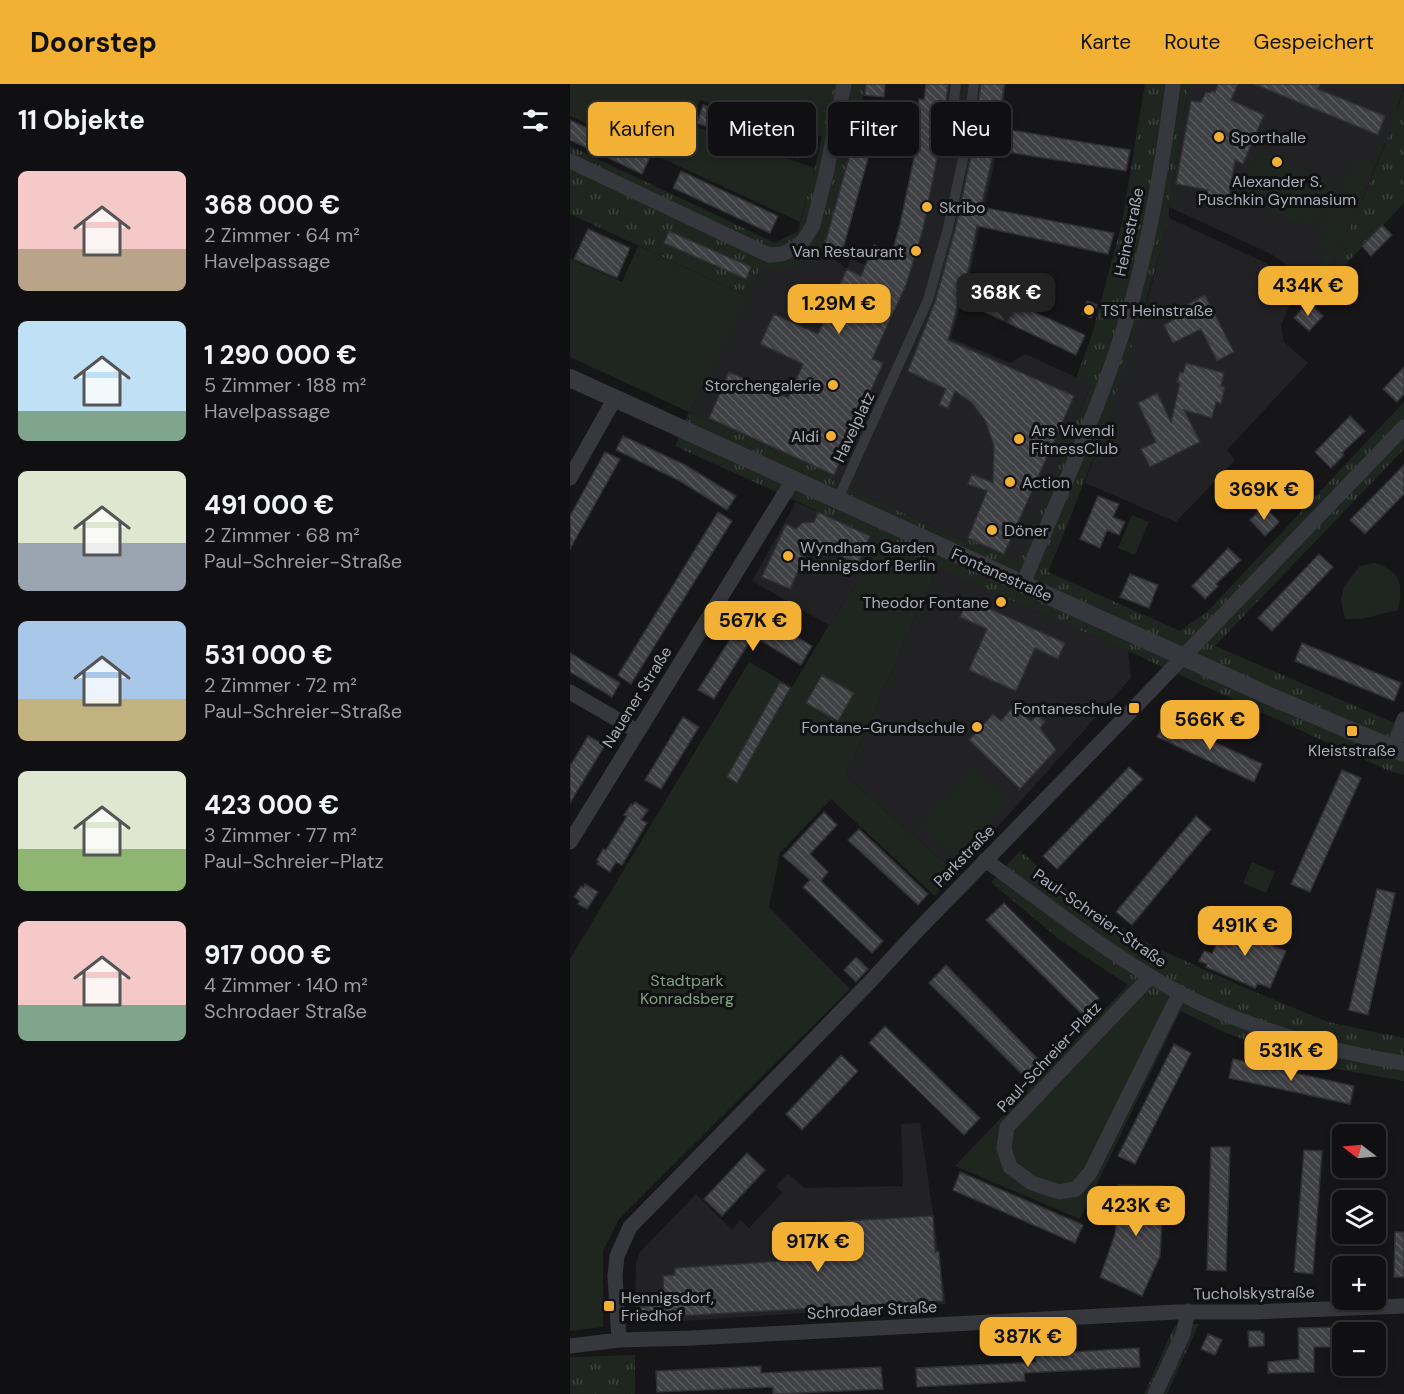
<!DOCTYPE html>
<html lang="de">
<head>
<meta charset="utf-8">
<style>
	:root { --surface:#101012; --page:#19191b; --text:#f1f3f6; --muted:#9c9d9f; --line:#303032; --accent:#f2b134 }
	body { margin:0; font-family:"DM Sans",sans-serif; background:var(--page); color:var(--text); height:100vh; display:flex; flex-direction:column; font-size:22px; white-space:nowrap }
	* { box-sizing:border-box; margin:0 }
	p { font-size:20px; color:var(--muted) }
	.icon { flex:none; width:33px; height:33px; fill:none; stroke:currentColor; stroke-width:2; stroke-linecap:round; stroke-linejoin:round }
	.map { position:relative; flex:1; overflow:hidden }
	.details { display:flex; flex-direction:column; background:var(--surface); width:570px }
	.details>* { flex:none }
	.banner { position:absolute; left:18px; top:18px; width:570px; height:54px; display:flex; gap:12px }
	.needle { width:39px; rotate:286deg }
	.fabs { position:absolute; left:762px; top:1040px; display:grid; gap:12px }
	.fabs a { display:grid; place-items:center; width:54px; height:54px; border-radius:9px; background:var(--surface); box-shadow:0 3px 9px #0003,0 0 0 2px var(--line); font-size:30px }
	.price { position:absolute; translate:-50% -51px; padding:0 14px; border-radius:12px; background:var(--accent); color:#111; font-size:20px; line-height:39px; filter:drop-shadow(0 2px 3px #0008) }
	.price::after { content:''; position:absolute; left:50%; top:36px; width:18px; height:14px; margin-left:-9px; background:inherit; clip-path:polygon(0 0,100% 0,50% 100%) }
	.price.active { background:#222; color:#fff }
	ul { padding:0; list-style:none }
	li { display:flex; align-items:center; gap:18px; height:150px; padding:0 18px }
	li span { display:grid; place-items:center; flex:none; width:168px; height:120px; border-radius:9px; color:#555 }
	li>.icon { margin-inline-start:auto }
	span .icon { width:72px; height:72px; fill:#fffc; stroke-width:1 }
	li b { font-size:26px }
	h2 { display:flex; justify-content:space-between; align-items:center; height:72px; padding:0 18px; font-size:26px }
	.chip { padding:0 21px; border-radius:9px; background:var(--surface); box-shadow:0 3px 9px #0003,0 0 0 2px var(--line); font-size:21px; line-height:54px }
	.chip.active { background:var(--accent); color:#111 }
	header { display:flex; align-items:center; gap:36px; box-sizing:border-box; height:84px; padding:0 30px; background:var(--accent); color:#111 }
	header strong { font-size:28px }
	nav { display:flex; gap:33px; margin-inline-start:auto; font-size:21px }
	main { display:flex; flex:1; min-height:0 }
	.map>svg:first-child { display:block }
</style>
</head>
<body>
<header>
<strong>Doorstep</strong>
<nav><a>Karte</a><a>Route</a><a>Gespeichert</a></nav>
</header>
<main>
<section class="details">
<h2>11 Objekte<svg class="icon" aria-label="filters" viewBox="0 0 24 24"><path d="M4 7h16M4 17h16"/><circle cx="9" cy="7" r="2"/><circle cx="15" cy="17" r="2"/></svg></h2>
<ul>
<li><span style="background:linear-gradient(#f6c9c9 65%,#b9a48a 0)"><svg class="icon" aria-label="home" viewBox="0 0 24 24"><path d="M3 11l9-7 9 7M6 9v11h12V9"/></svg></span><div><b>368 000 €</b><p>2 Zimmer · 64 m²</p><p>Havelpassage</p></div></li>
<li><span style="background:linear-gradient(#bfe0f5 75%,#7fa58c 0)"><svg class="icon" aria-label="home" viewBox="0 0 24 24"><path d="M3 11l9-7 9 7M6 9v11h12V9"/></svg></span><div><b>1 290 000 €</b><p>5 Zimmer · 188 m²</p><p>Havelpassage</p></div></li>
<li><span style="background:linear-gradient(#dfe7d0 60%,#9aa5b1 0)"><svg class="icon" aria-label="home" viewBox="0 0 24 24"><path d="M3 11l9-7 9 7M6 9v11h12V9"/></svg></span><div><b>491 000 €</b><p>2 Zimmer · 68 m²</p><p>Paul-Schreier-Straße</p></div></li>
<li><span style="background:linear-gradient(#a9c7e8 65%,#c2b280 0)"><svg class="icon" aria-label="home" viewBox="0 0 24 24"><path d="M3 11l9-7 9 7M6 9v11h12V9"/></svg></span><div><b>531 000 €</b><p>2 Zimmer · 72 m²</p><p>Paul-Schreier-Straße</p></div></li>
<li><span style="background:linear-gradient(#dfe7d0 65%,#8fb573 0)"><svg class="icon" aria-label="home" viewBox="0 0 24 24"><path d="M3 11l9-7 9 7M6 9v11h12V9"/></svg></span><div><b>423 000 €</b><p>3 Zimmer · 77 m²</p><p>Paul-Schreier-Platz</p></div></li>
<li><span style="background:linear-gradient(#f6c9c9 70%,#7fa58c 0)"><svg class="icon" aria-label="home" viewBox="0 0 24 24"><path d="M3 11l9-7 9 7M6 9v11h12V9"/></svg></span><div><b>917 000 €</b><p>4 Zimmer · 140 m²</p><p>Schrodaer Straße</p></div></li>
</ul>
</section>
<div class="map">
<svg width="834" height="1310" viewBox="0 0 834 1310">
	<defs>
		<pattern id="grass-tufts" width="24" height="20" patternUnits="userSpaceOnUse" patternTransform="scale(1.5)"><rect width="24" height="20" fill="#1e261f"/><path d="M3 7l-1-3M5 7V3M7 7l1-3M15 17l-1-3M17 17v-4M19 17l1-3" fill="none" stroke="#3c433d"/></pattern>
		<pattern id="building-back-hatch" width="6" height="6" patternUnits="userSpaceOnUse" patternTransform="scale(1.5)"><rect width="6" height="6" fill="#404145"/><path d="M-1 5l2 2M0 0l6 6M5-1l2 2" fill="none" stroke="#595a5e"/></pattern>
	</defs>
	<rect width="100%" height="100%" fill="#161618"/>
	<path fill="#222225" d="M 356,0 L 436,0 L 426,71 L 399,193 L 381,254 L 440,279 L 455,270 L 521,300 L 448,479 L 434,470 L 398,454 L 396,458 L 262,396 L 264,391 L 119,328 L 191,182 L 233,179 L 253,167 L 277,185 L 281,175 L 295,181 L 304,161 L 320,168 L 323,167 L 330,140 L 346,61 L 342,59 L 349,15 L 354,16 Z
		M 618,0 L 834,0 L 825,34 L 786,131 L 752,205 L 701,170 L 599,123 Z
		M 599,134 L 696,179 L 726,207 L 711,241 L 714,258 L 738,279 L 657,366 L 665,376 L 606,438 L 515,399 L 580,207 Z
		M 226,418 L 316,458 L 259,541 L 182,497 Z
		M 367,484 L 558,567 L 561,594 L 386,789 L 276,692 Z
		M 350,1039 L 376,1220 L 65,1240 L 66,1179 L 70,1168 L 126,1110 L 162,1146 L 170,1136 L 179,1144 L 212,1109 L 206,1102 L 218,1090 L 235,1104 L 333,1102 L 331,1040 Z"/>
	<path fill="url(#grass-tufts)" d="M 263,0 L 296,0 L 286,48 L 253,167 L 233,179 L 213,187 L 191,182 L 177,212 L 0,130 L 0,62 L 205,159 L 228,147 L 245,84 Z
		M 575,0 L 618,0 L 599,123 L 599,134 C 568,255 526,373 478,488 L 610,547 L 638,527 L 834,318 L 834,365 L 645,562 L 834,643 L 834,691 L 819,687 L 558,567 L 367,484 L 316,458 L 105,362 L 119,328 L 264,391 L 262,396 L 396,458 L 398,454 L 434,470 L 448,478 L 521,301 L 506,294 L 521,254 L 552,139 Z
		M 834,5 L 834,119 L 752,205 C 782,140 813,74 834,5 Z
		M 450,767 L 515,821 L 584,863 L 678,905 L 758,938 L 834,954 L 834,997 L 739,980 L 654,948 L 558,901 L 490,856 L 421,798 Z
		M 629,1240 L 597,1310 L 574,1310 L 605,1241 Z
		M 65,1271 L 65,1310 L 0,1310 L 0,1273 Z"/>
	<path fill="#1e261f" d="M 0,0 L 263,0 L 252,53 L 130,16 L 120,41 L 245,84 L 230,138 L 0,32 Z
		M 689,67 L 765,99 L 745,145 L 671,114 Z
		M 787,73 L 803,80 L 753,196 L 745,192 L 755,170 L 746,164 Z
		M 68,162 L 177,212 L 119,328 L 0,273 L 0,175 L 52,198 Z
		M 562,431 L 579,438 L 565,471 L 548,464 Z
		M 316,458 L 367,484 L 276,692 L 386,789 L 365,812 L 261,715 L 210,769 L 199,823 L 280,905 L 49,1135 L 33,1167 L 33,1243 L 0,1247 L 0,875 L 179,578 L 222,603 L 259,541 Z
		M 805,479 C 830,487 834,500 828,526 L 791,535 L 775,535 L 771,516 L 774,502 L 790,482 Z
		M 402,682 L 441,717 L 386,778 L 348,743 Z
		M 682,778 L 705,788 L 696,809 L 673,799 Z
		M 558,901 L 611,926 L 510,1135 L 385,1082 Z"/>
	<path fill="url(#building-back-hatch)" stroke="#303034" stroke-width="1.5" d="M 296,0 L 315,0 L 314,13 L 295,11 Z
		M 356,0 L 378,0 L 376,19 L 372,19 L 364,63 L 369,64 L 353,145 L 336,201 L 302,275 L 313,279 L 264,391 L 139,334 L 159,288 L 218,314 L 233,280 L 190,260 L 204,230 L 248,250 L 277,185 L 291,192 L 304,161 L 322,169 L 330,140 L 347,60 L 342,59 L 349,15 L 354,16 Z
		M 411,0 L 434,0 L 429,44 L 560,66 L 556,87 L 424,66 L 411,123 L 544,149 L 538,170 L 407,142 L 396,197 L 515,251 L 506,271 L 389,216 L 378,256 L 504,312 L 434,470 L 398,454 L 417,407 L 398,400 L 402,390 L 423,399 L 424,362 L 415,336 L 401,318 L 385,307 L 378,324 L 369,321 L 376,305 L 338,287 L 365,218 L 385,146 L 400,77 Z
		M 648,0 L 668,0 L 661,16 L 694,31 L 673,80 L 665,76 L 658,118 L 636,114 L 638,106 L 606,100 L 621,17 L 631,18 L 636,8 L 640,9 L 641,7 L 645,8 Z
		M 684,0 L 750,0 L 748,5 L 815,32 L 808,51 Z
		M 133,21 L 234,56 L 228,74 L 127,39 Z
		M 0,36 L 80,73 L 72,90 L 0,56 Z
		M 286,48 L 304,53 L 271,172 L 253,167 Z
		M 111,87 L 208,132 L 200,149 L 103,104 Z
		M 812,141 L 822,151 L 801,172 L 792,162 Z
		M 18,145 L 60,164 L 47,194 L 4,175 Z
		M 99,147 L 181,183 L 176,195 L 94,159 Z
		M 635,211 L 664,268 L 647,277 L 631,245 L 603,259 L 594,241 L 621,226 L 618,220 Z
		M 517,217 L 527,221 L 521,234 L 512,230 Z
		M 738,218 L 753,232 L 739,247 L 724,234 Z
		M 616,279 L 654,289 L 651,302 L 655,303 L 651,320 L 646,318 L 642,334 L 614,326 L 630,358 L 580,383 L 571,365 L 586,358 L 568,319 L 587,309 L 601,338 L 610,299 L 607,298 L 610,288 L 613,289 Z
		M 834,283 L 834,310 L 827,318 L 813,305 Z
		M 780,332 L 795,347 L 772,369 L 774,371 L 761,384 L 745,368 Z
		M 53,352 L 115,381 L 166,412 L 157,426 L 108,396 L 46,366 Z
		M 35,368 L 50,375 L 0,465 L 0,432 Z
		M 834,381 L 834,410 L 795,450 L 780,436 Z
		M 728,393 L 741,406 L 729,419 L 716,405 Z
		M 528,412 L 549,420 L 543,433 L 555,438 L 549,451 L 537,446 L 530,464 L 510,455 Z
		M 694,422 L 709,438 L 695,452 L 680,436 Z
		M 148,428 L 162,437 L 61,600 L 48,591 Z
		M 248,428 L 300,452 L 288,480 L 241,458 L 220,505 L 192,493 L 216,440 L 226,445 L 232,439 L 244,438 Z
		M 658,464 L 671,476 L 646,500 L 648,502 L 635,515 L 622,502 Z
		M 749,470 L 763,483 L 702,547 L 688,534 Z
		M 560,490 L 588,501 L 579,524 L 550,513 Z
		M 398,515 L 495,559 L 488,575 L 465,564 L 446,607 L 399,586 L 417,545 L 390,533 Z
		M 200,532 L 209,537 L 206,541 L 242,562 L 231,581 L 183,552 L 144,615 L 128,606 L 162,552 L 170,557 L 176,546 L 176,539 L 184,537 L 190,541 L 194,534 L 198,536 Z
		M 732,559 L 831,599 L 824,617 L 725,577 Z
		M 0,569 L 50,599 L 42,613 L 0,588 Z
		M 252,591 L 284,609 L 268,637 L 236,619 Z
		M 210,598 L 220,604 L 167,699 L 157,693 Z
		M 442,624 L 461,637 L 468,631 L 475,638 L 470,644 L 486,666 L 450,705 L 399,656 L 423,630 L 431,637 Z
		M 113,633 L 129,643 L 91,705 L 75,696 Z
		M 595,636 L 692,680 L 684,698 L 587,653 Z
		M 18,652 L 35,661 L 0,719 L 0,682 Z
		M 559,683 L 573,695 L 487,785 L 473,772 Z
		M 772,686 L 791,694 L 740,808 L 721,800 Z
		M 65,718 L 78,726 L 71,736 L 77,739 L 52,781 L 46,778 L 40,788 L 27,780 L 29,777 L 27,776 L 33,765 L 36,766 L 57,732 L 54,731 L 61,720 L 63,721 Z
		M 254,728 L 267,741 L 240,770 L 258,788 L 251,797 L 313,857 L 302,869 L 233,803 L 240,796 L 213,772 Z
		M 626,732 L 641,745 L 562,841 L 546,828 Z
		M 289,745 L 358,810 L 348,821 L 278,756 Z
		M 15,800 L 28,808 L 17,825 L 8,820 L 10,817 L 4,813 L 11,802 L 13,804 Z
		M 807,805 L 825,809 L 798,931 L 779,926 Z
		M 434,819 L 529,914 L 513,931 L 416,836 Z
		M 656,838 L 705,860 L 704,862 L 716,867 L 700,904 L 688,899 L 685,904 L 636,883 L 637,880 L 629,877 L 634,867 L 642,870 Z
		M 286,873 L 298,885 L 286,898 L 274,886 Z
		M 376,881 L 469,976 L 454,992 L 359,899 Z
		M 315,942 L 410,1034 L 394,1051 L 299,959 Z
		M 604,960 L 621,969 L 565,1080 L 548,1072 Z
		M 271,971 L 288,987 L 232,1046 L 216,1030 Z
		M 663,975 L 784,1002 L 780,1020 L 659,994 Z
		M 641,1063 L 660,1063 L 656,1187 L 637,1186 Z
		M 734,1066 L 752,1067 L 743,1190 L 724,1188 Z
		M 177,1069 L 195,1086 L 152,1132 L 134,1115 Z
		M 390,1088 L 513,1141 L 505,1159 L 383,1106 Z
		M 548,1101 L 594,1102 L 590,1172 L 572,1212 L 530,1193 L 545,1150 Z
		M 363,1132 L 365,1168 L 369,1168 L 373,1217 L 72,1234 L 71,1223 L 94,1221 L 93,1192 L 105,1191 L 105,1184 L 242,1175 L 240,1139 Z
		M 825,1148 L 834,1148 L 834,1193 L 824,1193 Z
		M 762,1243 L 762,1263 L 744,1263 L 744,1288 L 698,1289 L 698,1278 L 729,1275 L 728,1244 Z
		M 678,1247 L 691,1247 L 691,1249 L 694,1249 L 694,1262 L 679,1263 Z
		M 638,1250 L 652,1256 L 645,1271 L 631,1265 Z
		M 569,1264 L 570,1283 L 454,1289 L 455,1297 L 347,1303 L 346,1284 L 466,1278 L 465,1270 Z
		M 191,1282 L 191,1289 L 311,1283 L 313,1305 L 208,1310 L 203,1310 L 203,1303 L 87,1308 L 86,1287 Z"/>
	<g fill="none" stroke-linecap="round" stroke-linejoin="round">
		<path stroke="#37383d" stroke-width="10" d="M 381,43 L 386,0
			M 267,417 L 358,216 L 378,144 L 393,75 L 404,0"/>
		<path stroke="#37383d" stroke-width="15" d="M 0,77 L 182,163 L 199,171 L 212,170 L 225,164 L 234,156 L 243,141 L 256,90 L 274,0
			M 0,394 L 45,314
			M 453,500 C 492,404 538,307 565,206 C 583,139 594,69 603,0
			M 0,608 L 67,647
			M 823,665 L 834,635
			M 0,758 L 223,396
			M 415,776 C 470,815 523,858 580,892 C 650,936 752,967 834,979
			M 580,893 L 437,1043 L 434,1064 L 440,1083 L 462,1099 L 489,1108 L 506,1105 L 520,1089 L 610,908
			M 49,1256 L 45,1192 L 47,1172 L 60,1143 L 296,902 L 347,847 L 564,624 L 834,343
			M 0,1262 L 49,1256 L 122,1254 L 606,1228 L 684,1228 L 834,1222
			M 585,1310 L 613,1250 L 618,1227"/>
		<path stroke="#37383d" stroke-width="18" d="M 0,294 L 697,611 L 834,669"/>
	</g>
	<g fill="#f2b134" stroke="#111113" stroke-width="2">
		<circle cx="649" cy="53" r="6"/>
		<circle cx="707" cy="78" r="6"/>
		<circle cx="357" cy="123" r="6"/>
		<circle cx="346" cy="167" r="6"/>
		<circle cx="519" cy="226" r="6"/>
		<circle cx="263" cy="301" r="6"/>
		<circle cx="261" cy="352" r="6"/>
		<circle cx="449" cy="355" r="6"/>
		<circle cx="440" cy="398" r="6"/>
		<circle cx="422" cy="446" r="6"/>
		<circle cx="218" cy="472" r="6"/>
		<circle cx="431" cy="518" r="6"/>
		<rect x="558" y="618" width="12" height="12" rx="3"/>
		<circle cx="407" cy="643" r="6"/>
		<rect x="776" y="641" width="12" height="12" rx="3"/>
		<rect x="33" y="1216" width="12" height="12" rx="3"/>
	</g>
	<g text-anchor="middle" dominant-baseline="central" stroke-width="6" stroke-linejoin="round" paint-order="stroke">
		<g font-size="16" fill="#a8adb8" stroke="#111113" text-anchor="start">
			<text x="661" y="53">Sporthalle</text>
			<text x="707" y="97" text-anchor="middle">Alexander S.<tspan x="707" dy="18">Puschkin Gymnasium</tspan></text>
			<text x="369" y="123">Skribo</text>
			<text x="334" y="167" text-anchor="end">Van Restaurant</text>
			<text x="531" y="226">TST Heinstraße</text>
			<text x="251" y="301" text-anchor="end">Storchengalerie</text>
			<text x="461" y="346">Ars Vivendi<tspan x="461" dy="18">FitnessClub</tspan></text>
			<text x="249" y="352" text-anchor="end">Aldi</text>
			<text x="452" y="398">Action</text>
			<text x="434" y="446">Döner</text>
			<text x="230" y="463">Wyndham Garden<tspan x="230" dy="18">Hennigsdorf Berlin</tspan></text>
			<text x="419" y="518" text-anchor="end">Theodor Fontane</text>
			<text x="552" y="624" text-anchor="end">Fontaneschule</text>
			<text x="395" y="643" text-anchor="end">Fontane-Grundschule</text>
			<text x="782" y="666" text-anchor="middle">Kleiststraße</text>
			<text x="51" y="1213">Hennigsdorf,<tspan x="51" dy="18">Friedhof</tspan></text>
		</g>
		<g font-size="16" fill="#a8adb8" stroke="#111113">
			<text transform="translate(559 148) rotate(-78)">Heinestraße</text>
			<text transform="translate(284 343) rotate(-65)">Havelplatz</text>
			<text transform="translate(432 491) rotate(24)">Fontanestraße</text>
			<text transform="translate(67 613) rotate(-58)">Nauener Straße</text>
			<text transform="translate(394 772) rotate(-46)">Parkstraße</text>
			<text transform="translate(530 834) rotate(35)">Paul-Schreier-Straße</text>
			<text transform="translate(479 973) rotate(-47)">Paul-Schreier-Platz</text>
			<text transform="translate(684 1209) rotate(-1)">Tucholskystraße</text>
			<text transform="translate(302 1226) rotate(-3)">Schrodaer Straße</text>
		</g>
		<g font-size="16" fill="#7fa381" stroke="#111113">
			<text x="117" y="896">Stadtpark<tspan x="117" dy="18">Konradsberg</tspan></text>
		</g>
	</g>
</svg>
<div class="fabs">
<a><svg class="needle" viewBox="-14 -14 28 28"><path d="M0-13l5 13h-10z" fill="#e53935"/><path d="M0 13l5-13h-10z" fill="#9c9d9f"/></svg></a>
<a><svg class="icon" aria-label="layers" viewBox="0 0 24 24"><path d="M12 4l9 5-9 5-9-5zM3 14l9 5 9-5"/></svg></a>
<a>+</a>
<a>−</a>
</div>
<b class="price" style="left:738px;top:233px">434K €</b>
<b class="price active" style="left:436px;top:240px">368K €</b>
<b class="price" style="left:269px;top:251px">1.29M €</b>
<b class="price" style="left:694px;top:437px">369K €</b>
<b class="price" style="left:183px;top:568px">567K €</b>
<b class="price" style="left:640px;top:667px">566K €</b>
<b class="price" style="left:675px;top:873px">491K €</b>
<b class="price" style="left:721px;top:998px">531K €</b>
<b class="price" style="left:566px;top:1153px">423K €</b>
<b class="price" style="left:248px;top:1189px">917K €</b>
<b class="price" style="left:458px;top:1284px">387K €</b>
<div class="banner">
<a class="chip active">Kaufen</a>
<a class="chip">Mieten</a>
<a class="chip">Filter</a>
<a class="chip">Neu</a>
</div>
</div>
</main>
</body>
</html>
